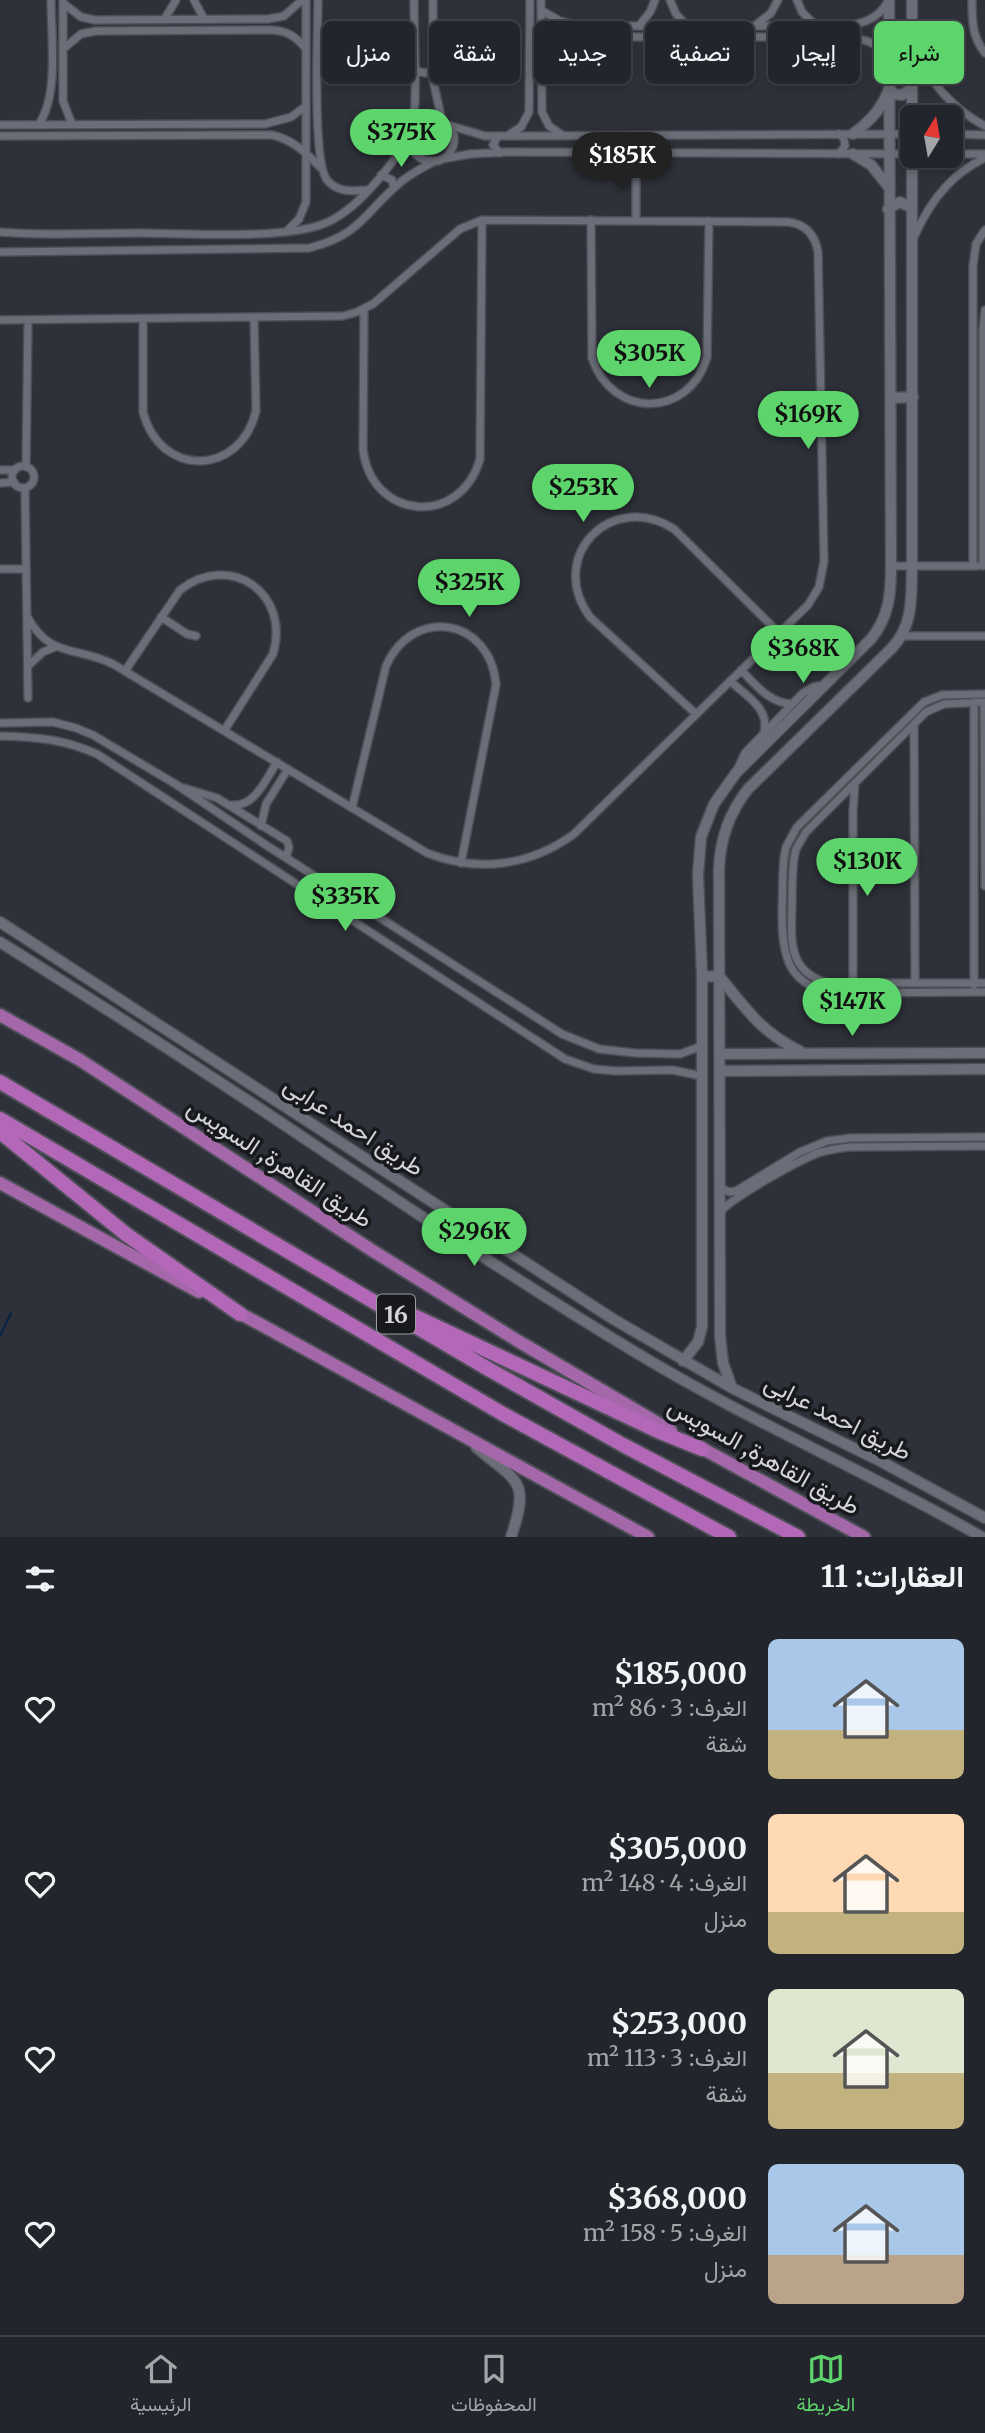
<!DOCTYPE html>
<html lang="ar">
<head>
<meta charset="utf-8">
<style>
	:root { --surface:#23252c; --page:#2b2d34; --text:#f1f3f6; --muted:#a3a5a9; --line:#404248; --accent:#5dd56c }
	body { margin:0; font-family:Merriweather,Vazirmatn,serif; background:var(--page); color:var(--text); direction:rtl; height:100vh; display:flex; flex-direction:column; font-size:26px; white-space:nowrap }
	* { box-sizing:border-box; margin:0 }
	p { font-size:23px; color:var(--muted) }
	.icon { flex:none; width:38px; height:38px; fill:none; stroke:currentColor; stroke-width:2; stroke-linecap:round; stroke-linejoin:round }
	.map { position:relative; height:1537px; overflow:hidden; direction:ltr }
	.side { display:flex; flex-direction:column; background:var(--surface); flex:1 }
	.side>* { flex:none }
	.top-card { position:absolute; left:21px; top:21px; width:943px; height:63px; direction:rtl; display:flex; gap:14px }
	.needle { width:46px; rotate:11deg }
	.buttons { position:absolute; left:900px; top:105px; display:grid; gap:14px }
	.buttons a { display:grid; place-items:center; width:63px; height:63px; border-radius:10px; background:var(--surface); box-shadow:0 4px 10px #0003,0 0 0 2px var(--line); font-size:35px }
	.price { position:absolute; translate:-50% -60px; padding:0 16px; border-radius:24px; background:var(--accent); color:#111; font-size:23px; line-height:46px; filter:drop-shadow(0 2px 4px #0008) }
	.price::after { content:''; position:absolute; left:50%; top:42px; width:21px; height:16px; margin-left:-10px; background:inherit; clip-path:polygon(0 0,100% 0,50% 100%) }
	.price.on { background:#222; color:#fff }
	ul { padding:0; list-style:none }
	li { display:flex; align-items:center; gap:21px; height:175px; padding:0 21px }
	li span { display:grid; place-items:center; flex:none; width:196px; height:140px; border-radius:10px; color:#555 }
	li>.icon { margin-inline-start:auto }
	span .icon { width:84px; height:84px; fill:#fffc; stroke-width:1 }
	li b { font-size:30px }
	h2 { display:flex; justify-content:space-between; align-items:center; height:84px; padding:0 21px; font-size:30px }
	.tag { padding:0 24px; border-radius:10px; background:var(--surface); box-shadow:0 4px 10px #0003,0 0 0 2px var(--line); font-size:24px; line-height:63px }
	.tag.on { background:var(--accent); color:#111 }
	.dock { display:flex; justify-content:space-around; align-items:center; height:98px; border-top:2px solid var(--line); background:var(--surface); font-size:19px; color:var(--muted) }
	.dock a { display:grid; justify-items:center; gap:4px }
	.dock .on { color:var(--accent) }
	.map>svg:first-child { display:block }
</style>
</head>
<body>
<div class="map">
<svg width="985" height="1537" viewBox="0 0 985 1537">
	<rect width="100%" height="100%" fill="#2f313a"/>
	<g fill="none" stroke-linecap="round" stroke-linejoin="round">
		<path stroke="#042246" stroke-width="2" d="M 0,1336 L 11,1313"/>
		<g stroke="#4c4e55" stroke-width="10">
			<path id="minor" d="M 194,0 L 204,19
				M 318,0 C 318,32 312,161 327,180 C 338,193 352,191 367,190
				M 433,0 L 433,80 L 442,121
				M 541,0 L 542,112 L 549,126 L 562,135
				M 670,0 L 676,14 L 687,26
				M 797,0 L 802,12 L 816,26
				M 972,0 C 972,20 972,37 985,53
				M 63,1 L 63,101 L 72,124
				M 63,3 L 81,17 L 95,20 L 268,19 L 284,16 L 302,0
				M 541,10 L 560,21 L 580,26 L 837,26 C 859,25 878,21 888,1
				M 164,20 L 176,0
				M 756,25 L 771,13 L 778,0
				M 639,26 L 650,12 L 655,0
				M 63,49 L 81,34 L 96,31 L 269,30 C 286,30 296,36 306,49
				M 913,49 C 931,82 951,108 985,126
				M 541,51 L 570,39 L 591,37 L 838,37 C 858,38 880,39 888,62
				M 414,70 L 425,73 L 433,70
				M 39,124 C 59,95 51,36 51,0
				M 0,125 L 265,124 L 291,117 L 306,106
				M 448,125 L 485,136 L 912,134
				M 413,130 C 432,105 466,129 450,152 C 446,159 439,162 431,161 C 422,161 414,155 411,146 C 409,138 414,114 415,103 C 416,69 414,34 414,0
				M 510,134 L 521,127 L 529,112 L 530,0
				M 950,134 L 985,135
				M 0,136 L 272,135 C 294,140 306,153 321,168
				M 498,136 L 493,145 L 500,153
				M 839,154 L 845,146 L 844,139 L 839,134
				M 950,154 L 985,154
				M 442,159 L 470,154 L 507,152 L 912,154
				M 381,175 L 392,180 L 394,188
				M 591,220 L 592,358 C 612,419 689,419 707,357 L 709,221
				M 636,221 L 636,153
				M 287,231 L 299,219 L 306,202 L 306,0
				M 0,232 C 46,236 93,233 139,233 C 186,233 292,241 330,221 C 362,205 391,165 411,136
				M 914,237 C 929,203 950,174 985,158
				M 0,252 L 309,248 C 362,235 365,211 402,181 C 412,173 424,167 435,161
				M 364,309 L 363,449 C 371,520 460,528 480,459 L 482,220
				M 143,319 L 143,412 C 160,478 240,477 256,411 L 254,318
				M 0,320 L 343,316 L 357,312 L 373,304 L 460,229 L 482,220 L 788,222 C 805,224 815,234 818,252 L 824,561 L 819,587 L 808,605 L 574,834 C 530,866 478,873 427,853 L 113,664 C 75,646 49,658 27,616
				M12 477a11 11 0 1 1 22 0a11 11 0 1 1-22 0Z
				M 26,467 L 28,320
				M 0,470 L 15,470
				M 0,483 L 14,482
				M 25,488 L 28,698
				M 891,566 L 978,566
				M 973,566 L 973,266 L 976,244 L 985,230
				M 983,566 L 983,329 L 985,310
				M 0,569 L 26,569
				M 161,617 L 187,634 L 196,636
				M 902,636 L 985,636
				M 28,666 L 43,652 L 55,647
				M 741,670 C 756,685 769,703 792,704
				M 125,671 L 180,590 C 230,551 291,593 273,654 L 224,731
				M 730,681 C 745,695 770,708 764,732
				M 985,694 L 942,695 L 924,702 L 797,827 L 786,847 L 784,858 C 782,876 783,894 782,912 C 782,957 788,989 840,993 L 985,992
				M 974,702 L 974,985
				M 984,702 L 985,886
				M 985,702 L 944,704 L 926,712 L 806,832 L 796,849 L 794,858 C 792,875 792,891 792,907 C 791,941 788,971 827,983 L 985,983
				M 696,714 L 590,617 C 546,557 611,489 674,529 L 779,633
				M 0,723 L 53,722 L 76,728 L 93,735 L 177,785 L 266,845 L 562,1034 L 599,1049 L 636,1053 L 680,1054 L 702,1046
				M 914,724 L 915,983
				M 0,736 C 37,737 63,739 97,754 L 565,1059 L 594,1069 L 616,1071 L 672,1070 L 702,1076
				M 736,772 L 745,753 L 803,693 L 813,687 L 824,685
				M 184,788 L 217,798 L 287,841 L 289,847 L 286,858
				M 232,805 C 255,807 266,779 277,762
				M 352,808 L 386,666 C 413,605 491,618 496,685 L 461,863
				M 261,826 L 266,804 L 288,769
				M 853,984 L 853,812 L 855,783
				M 720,1187 L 729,1192 L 736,1191 L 800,1152 L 827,1141 L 851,1138 L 985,1137
				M 720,1212 C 734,1196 798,1161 818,1153 C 829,1150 839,1148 850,1147 L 985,1146"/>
		</g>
		<g stroke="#4c4e55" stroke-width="13">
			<path id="tertiary" d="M 912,0 L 912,117
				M 853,134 C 870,121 882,109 889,89 L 895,94 L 902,95 L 912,88
				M 853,154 L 871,165 L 888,186
				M 888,209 L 900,202 L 912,208
				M 891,398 L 913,397
				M 0,922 L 613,1319 L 732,1388 L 882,1462 L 985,1518
				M 0,942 C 85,995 169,1049 253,1104 C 379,1188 505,1274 635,1352 C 747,1420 868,1472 982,1537
				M 702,976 L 720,977 C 745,1008 762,1033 800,1051
				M 720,1054 L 985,1053
				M 720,1071 L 985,1069
				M 683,1361 L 698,1342 L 702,1327 L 702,976 L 698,875 L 701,837 L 714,804 L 736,773 L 871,639 C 889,617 891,594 891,566 L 889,0
				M 732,1388 L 723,1363 L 720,1336 L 719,869 C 720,838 729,813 748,789 L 892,648 C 914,624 911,597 912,566 L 912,156
				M 476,1447 C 516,1482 531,1478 511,1537"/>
		</g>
		<g stroke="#4c4e55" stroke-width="16">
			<path id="trunk" d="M 0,1015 L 80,1060 L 373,1251 L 518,1341 L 671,1431
				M 0,1183 L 199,1292
				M 234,1310 L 648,1537
				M 696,1445 L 864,1537"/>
		</g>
		<g stroke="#4c4e55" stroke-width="18">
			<path id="motorway" d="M 0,1082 L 490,1370 L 623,1445 L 798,1537
				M 0,1119 L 503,1414 L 729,1537
				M 0,1132 L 127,1235 L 240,1314
				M 414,1316 L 660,1432 L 702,1449"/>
		</g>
		<use href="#minor" stroke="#6b6d78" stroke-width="7"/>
		<use href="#tertiary" stroke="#6b6d78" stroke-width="10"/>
		<use href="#trunk" stroke="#a468aa" stroke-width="12"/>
		<use href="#motorway" stroke="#b267b7" stroke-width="14"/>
	</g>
	<g text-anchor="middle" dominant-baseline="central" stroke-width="7" stroke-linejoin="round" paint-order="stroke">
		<rect fill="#18191d" stroke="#9b9da2" stroke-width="2" x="377" y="1294.5" width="38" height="39" rx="5"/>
		<g font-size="23" font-weight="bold" fill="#d3d5db">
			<text x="396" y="1314">16</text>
		</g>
		<g font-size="24" fill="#d3d5db" stroke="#18191d">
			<text transform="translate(354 1126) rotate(33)">طريق احمد عرابى</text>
			<text transform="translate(280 1163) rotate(33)">طريق القاهرة, السويس</text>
			<text transform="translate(838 1417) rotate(27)">طريق احمد عرابى</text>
			<text transform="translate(764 1456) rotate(29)">طريق القاهرة, السويس</text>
		</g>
	</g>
</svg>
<div class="buttons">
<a><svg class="needle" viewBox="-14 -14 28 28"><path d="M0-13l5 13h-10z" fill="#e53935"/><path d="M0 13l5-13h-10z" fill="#a3a5a9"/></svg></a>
</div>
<b class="price" style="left:401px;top:169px">$375K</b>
<b class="price on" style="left:622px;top:192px">$185K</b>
<b class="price" style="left:649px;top:390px">$305K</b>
<b class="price" style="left:808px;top:451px">$169K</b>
<b class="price" style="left:583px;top:524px">$253K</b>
<b class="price" style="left:469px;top:619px">$325K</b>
<b class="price" style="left:803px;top:685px">$368K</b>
<b class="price" style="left:867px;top:898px">$130K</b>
<b class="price" style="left:345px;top:933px">$335K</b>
<b class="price" style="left:852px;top:1038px">$147K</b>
<b class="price" style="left:474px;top:1268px">$296K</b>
<div class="top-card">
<a class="tag on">شراء</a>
<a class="tag">إيجار</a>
<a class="tag">تصفية</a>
<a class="tag">جديد</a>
<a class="tag">شقة</a>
<a class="tag">منزل</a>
</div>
</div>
<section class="side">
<h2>العقارات: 11<svg class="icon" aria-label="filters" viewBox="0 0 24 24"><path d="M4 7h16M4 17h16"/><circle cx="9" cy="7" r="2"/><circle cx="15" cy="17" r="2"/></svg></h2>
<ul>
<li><span style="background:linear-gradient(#a9c7e8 65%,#c2b280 0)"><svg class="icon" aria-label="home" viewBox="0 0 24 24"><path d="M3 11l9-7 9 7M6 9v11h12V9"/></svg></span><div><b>$185,000</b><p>الغرف: 3 · 86 m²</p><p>شقة</p></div><svg class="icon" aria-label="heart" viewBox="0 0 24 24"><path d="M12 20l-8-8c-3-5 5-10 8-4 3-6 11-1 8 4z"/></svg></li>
<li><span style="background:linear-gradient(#ffd9b3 70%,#c2b280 0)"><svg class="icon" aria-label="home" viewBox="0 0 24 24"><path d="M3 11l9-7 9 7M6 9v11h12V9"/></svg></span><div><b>$305,000</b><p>الغرف: 4 · 148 m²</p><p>منزل</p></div><svg class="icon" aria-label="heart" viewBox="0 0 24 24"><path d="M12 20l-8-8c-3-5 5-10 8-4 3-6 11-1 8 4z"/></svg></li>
<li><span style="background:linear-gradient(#dfe7d0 60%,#c2b280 0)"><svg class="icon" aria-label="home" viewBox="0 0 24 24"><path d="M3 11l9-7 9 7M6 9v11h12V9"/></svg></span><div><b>$253,000</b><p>الغرف: 3 · 113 m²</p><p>شقة</p></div><svg class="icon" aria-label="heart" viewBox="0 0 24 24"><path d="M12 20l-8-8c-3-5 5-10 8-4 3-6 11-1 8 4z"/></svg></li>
<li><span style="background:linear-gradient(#a9c7e8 65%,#b9a48a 0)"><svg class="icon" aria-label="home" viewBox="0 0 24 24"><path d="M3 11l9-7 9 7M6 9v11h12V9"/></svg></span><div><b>$368,000</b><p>الغرف: 5 · 158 m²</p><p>منزل</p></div><svg class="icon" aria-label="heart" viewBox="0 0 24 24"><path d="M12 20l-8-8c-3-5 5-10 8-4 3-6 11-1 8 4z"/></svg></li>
</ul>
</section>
<nav class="dock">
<a class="on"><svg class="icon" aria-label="map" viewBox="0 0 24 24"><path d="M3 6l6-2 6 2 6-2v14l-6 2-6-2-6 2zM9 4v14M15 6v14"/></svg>الخريطة</a>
<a><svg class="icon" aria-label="saved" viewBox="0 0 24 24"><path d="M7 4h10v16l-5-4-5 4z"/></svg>المحفوظات</a>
<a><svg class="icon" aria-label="home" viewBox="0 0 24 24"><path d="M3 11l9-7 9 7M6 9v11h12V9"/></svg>الرئيسية</a>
</nav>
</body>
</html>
